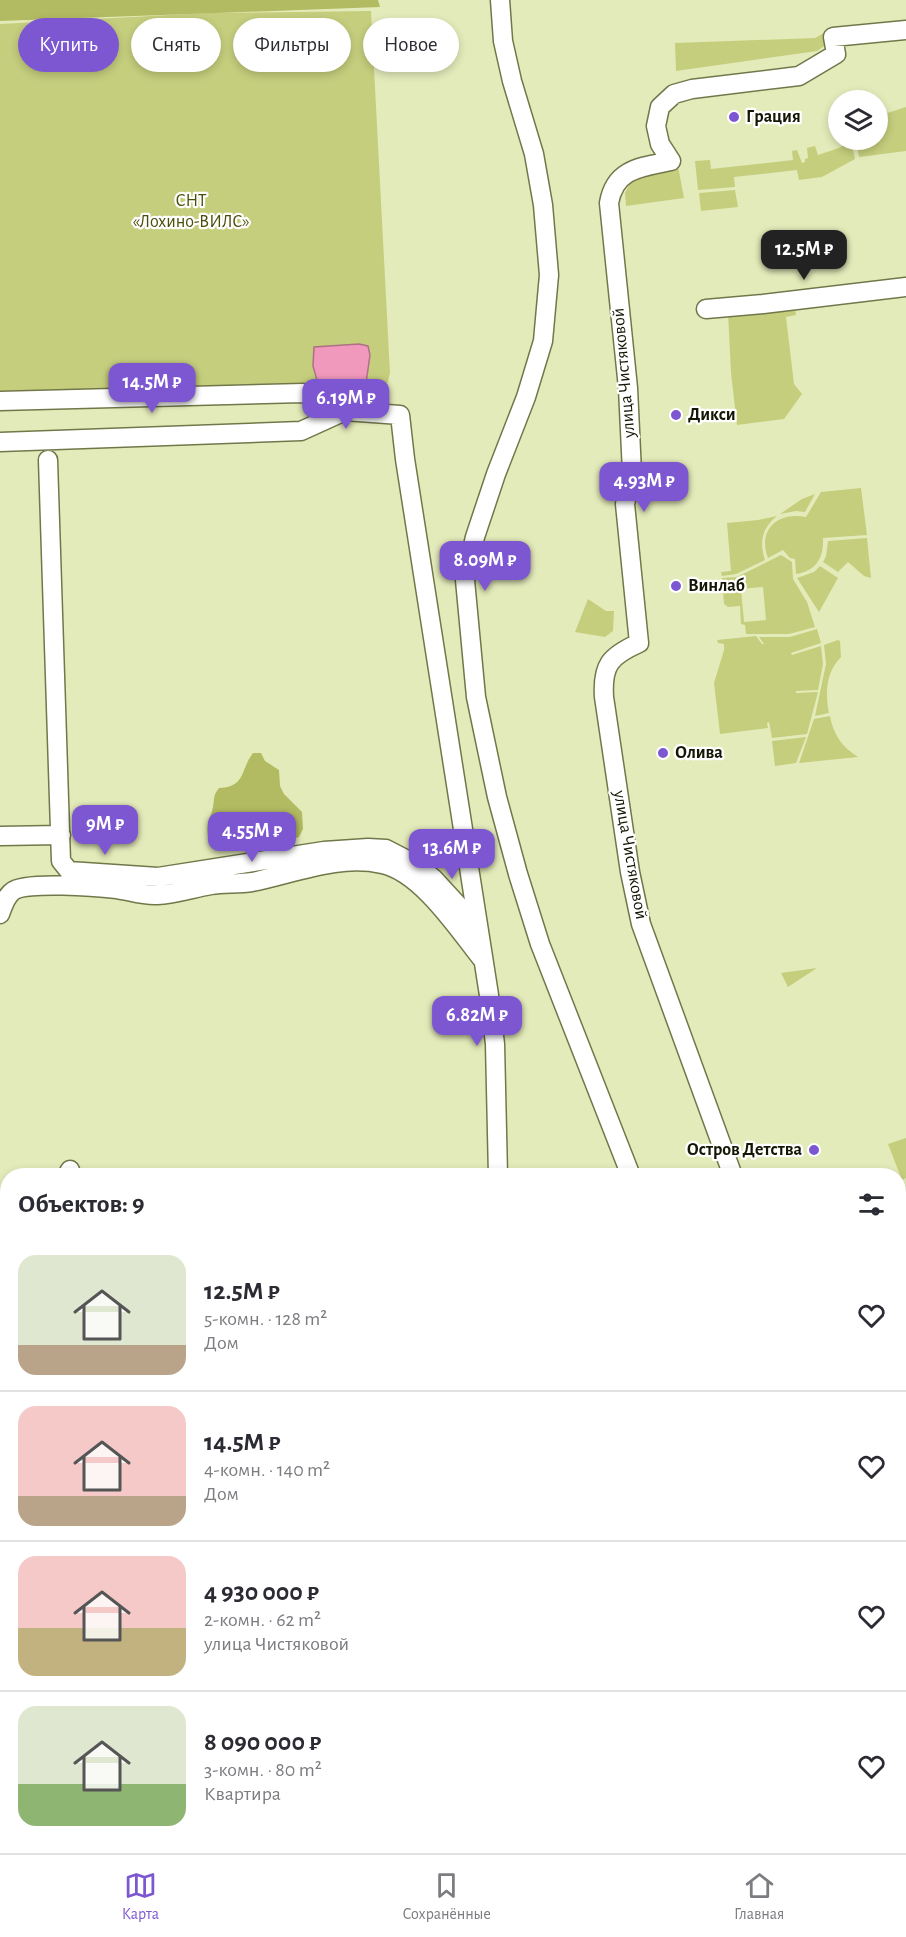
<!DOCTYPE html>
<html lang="ru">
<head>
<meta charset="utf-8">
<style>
	:root { --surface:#fff; --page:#f7f7f7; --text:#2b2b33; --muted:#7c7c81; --line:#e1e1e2; --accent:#7c57d1 }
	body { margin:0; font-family:"Alegreya Sans",sans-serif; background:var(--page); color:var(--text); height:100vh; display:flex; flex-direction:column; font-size:22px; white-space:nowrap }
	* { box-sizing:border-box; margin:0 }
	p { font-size:20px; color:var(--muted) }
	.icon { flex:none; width:33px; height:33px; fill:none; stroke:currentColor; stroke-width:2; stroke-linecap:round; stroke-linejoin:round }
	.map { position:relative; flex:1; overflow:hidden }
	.sheet { position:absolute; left:0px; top:1168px; width:906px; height:686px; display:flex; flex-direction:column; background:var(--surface); border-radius:24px 24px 0 0; box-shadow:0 3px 9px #0003 }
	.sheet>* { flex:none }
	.banner { position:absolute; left:18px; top:18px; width:600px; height:54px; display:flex; gap:12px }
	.tools { position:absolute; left:828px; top:90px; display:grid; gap:12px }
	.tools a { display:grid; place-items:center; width:60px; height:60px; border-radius:50%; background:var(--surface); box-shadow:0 3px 9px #0003; font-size:30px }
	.price { position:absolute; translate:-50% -51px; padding:0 14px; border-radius:12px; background:var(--accent); color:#fff; font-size:20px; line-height:39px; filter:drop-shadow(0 2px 3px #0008) }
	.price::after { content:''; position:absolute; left:50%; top:36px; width:18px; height:14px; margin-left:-9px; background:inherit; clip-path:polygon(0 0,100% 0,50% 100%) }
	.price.on { background:#222; color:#fff }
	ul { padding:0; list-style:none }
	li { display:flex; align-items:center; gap:18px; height:150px; padding:0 18px }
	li+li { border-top:2px solid var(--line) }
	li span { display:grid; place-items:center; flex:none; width:168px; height:120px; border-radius:18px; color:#555 }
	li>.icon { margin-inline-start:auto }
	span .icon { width:72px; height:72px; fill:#fffc; stroke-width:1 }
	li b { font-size:26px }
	h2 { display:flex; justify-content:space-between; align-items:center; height:72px; padding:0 18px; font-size:26px }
	.tag { padding:0 21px; border-radius:27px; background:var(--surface); box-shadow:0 3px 9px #0003; font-size:21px; line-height:54px }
	.tag.on { background:var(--accent); color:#fff }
	.dock { display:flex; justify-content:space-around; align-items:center; height:84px; border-top:2px solid var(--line); background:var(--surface); font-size:16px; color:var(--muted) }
	.dock a { display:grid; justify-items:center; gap:3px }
	.dock .on { color:var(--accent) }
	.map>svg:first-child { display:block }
</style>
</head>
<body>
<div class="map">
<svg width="906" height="1853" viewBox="0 0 906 1853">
	<rect width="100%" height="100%" fill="#e4ebba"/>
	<path fill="#c5ce7d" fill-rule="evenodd" d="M 371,11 L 390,373 L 384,397 L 0,409 L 0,24 L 208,13 Z
		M 835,27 L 836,38 L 817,51 L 676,71 L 675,43 L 815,38 Z
		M 906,107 L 906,151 L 859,157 L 856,140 L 878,140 L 878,116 Z
		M 851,140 L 855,159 L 822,177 L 799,180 L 797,170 L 734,177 L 735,187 L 698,190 L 695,161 L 710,160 L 711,169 L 793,160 L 792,151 L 797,150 L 802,163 L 805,162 L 805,159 L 808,158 L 807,148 L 815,146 L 818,155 L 839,148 Z
		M 678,166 L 684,198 L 626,206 L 625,193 L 634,176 Z
		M 735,190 L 738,207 L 701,211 L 699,193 Z
		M 795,308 L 796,315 L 786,317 L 794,384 L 802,394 L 784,419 L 737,425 L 731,373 L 728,312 Z
		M 861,488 L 867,535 L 823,538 C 824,558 816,571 796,574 L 795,559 L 790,558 L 783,550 L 768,558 C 757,530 778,511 806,517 L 821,492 Z
		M 815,494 L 805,512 L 796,511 L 780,514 L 802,499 Z
		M 777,516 C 762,528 759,542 765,560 L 736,574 L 722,576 L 721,572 L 731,571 L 727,523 L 758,520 Z
		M 867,538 L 871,578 L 864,576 L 848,562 L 838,572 L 823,562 L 826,556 L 828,541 Z
		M 781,555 L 792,562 L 793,579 L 807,602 L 815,627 L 789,634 L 746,634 L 745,625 L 741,624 L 740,606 L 728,607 L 724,604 L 722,578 L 737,577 ZM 763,587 L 766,620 L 744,622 L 741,589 Z
		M 820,566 L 838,578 L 819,612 L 797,578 L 814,572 Z
		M 588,599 L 606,611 L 614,611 L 613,631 L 605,637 L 575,632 Z
		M 817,629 L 821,643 L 791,653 L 792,655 L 821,646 L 823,664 L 818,690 L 796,691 L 796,693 L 818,692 L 807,734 L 772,738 L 769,722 L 767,723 L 768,728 L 720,734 L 714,683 L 724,650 L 724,644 L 718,643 L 717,640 L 756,636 L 762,644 L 764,644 L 759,637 L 790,637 Z
		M 838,640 L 840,641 L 841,657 C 826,672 825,693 829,713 L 815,716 L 826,664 L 824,645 Z
		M 830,716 C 833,734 842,747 858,757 L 799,763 L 814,719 Z
		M 806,737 L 796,763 L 775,766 L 772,741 Z
		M 817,968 L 788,987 L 781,973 Z
		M 906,1138 L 906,1178 L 902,1180 L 888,1144 Z
		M 523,1847 L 579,1847 L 561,1853 L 526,1853 Z"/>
	<path fill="#b2bb61" d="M 0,0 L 378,0 L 380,7 L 0,21 Z
		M 253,753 L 261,753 L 265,761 L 279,770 L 280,786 L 284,794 L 302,812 L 303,829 L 299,837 C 295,839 261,846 257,844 C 249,842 245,834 236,834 C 224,835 222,841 208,836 C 206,825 209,821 212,811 C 215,801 212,796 219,788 C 246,787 240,770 253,753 Z"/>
	<path fill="#f198bd" stroke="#af7186" stroke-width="1.5" d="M 359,344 L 368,346 L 370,355 L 366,383 C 351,390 334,388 318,384 L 313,366 L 314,347 Z"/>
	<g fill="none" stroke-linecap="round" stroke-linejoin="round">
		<g stroke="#72774a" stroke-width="21">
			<path id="minor" d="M 500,0 L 503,41 L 512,81 L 534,154 L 543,205 L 549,275 L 543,341 L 526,397 L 496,474 L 475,537 L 465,580 L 476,697 L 497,797 L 518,874 L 540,944 L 631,1176
				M 706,309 L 763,304 L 906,287
				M 0,401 L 303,393 L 324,400 L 345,411 L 400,415 L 405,459 L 489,995 L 495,1044 L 498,1176
				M 0,442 L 301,431 L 345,411
				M 48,460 L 61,861 L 69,871 L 158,877 L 324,851 L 368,848 L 386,849 L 417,865 L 434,879 L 478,927
				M 0,836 L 61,835
				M 0,914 C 3,906 6,896 13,891 C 25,881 99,887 117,889 C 130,891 144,896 157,895 C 176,894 193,888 211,885 C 224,883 238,884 252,882 C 293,874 339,854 382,864 C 421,872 458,929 482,959
				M 67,1176 L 70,1170
				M 733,1176 L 641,924 L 630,872 L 604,697 C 602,665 610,656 639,643 L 625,504 L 632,473 L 628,388 L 609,203 C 615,168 642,167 671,161 L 660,144 L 656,126 L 660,107 L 674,94 L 692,89 L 799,76 L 836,54 L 833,37 L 906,30
				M 0,1343 L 8,1324
				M 0,1584 L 8,1590
				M 258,1846 L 261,1853
				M 897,1846 L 900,1853
				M 3,1853 L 45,1846
				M 409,1853 L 411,1846
				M 514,1853 L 515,1846
				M 614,1853 L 619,1846"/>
		</g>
		<use href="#minor" stroke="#fff" stroke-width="18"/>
	</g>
	<g fill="#7c57d1" stroke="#fff" stroke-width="2">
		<circle cx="734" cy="117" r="6"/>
		<circle cx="676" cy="415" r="6"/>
		<circle cx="676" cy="586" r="6"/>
		<circle cx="663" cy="753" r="6"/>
		<circle cx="814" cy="1150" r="6"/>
	</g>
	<g text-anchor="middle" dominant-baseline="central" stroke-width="4.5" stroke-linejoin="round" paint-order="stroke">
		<g font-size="18" font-weight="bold" fill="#151705" stroke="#fff" text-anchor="start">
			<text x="746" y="117">Грация</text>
			<text x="688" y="415">Дикси</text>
			<text x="688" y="586">Винлаб</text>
			<text x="675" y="753">Олива</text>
			<text x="802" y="1150" text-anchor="end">Остров Детства</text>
		</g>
		<g font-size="18" fill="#4b4f0a" stroke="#fff">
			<text x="191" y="201">СНТ<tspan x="191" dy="21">«Лохино-ВИЛС»</tspan></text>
		</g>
		<g font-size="18" fill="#151705" stroke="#fff">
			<text transform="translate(624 373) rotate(-95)">улица Чистяковой</text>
			<text transform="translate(630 855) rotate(80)">улица Чистяковой</text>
		</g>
	</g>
</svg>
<div class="tools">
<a><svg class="icon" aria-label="layers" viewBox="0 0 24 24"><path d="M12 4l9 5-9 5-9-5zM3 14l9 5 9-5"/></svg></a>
</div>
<b class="price on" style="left:804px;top:281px">12.5M ₽</b>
<b class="price" style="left:152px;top:414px">14.5M ₽</b>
<b class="price" style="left:346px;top:430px">6.19M ₽</b>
<b class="price" style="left:644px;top:513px">4.93M ₽</b>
<b class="price" style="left:485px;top:592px">8.09M ₽</b>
<b class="price" style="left:105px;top:856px">9M ₽</b>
<b class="price" style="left:252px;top:863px">4.55M ₽</b>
<b class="price" style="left:452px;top:880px">13.6M ₽</b>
<b class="price" style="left:477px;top:1047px">6.82M ₽</b>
<div class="banner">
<a class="tag on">Купить</a>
<a class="tag">Снять</a>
<a class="tag">Фильтры</a>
<a class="tag">Новое</a>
</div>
<section class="sheet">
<h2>Объектов: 9<svg class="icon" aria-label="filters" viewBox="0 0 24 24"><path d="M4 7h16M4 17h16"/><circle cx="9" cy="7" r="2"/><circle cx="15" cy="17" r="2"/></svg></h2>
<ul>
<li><span style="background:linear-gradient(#dfe7d0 75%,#b9a48a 0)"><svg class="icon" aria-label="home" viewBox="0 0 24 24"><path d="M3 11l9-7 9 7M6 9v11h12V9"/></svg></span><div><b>12.5M ₽</b><p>5-комн. · 128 m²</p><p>Дом</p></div><svg class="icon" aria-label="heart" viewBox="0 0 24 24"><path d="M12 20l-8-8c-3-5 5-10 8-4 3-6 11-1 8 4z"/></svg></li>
<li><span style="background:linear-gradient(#f6c9c9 75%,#b9a48a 0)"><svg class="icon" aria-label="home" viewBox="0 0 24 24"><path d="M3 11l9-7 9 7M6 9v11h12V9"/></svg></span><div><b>14.5M ₽</b><p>4-комн. · 140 m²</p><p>Дом</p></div><svg class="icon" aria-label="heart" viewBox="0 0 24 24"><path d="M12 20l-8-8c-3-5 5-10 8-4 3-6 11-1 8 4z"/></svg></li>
<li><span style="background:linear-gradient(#f6c9c9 60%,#c2b280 0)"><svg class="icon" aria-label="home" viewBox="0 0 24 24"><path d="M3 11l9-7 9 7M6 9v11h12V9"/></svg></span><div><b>4 930 000 ₽</b><p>2-комн. · 62 m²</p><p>улица Чистяковой</p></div><svg class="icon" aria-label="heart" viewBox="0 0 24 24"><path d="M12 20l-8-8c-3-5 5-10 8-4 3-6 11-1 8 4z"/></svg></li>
<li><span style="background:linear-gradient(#dfe7d0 65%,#8fb573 0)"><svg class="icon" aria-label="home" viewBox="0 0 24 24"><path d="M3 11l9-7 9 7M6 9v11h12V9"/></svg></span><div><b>8 090 000 ₽</b><p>3-комн. · 80 m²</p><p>Квартира</p></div><svg class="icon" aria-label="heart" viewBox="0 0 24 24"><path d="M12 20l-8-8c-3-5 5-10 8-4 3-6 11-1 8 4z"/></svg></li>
</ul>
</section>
</div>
<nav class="dock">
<a class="on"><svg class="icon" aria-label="map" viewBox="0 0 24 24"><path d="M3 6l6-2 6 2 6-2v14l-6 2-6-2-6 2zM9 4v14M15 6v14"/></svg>Карта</a>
<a><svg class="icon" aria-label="saved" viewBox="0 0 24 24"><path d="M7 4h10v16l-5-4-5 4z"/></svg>Сохранённые</a>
<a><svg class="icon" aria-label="home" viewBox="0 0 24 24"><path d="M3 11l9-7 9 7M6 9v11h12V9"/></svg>Главная</a>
</nav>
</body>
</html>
